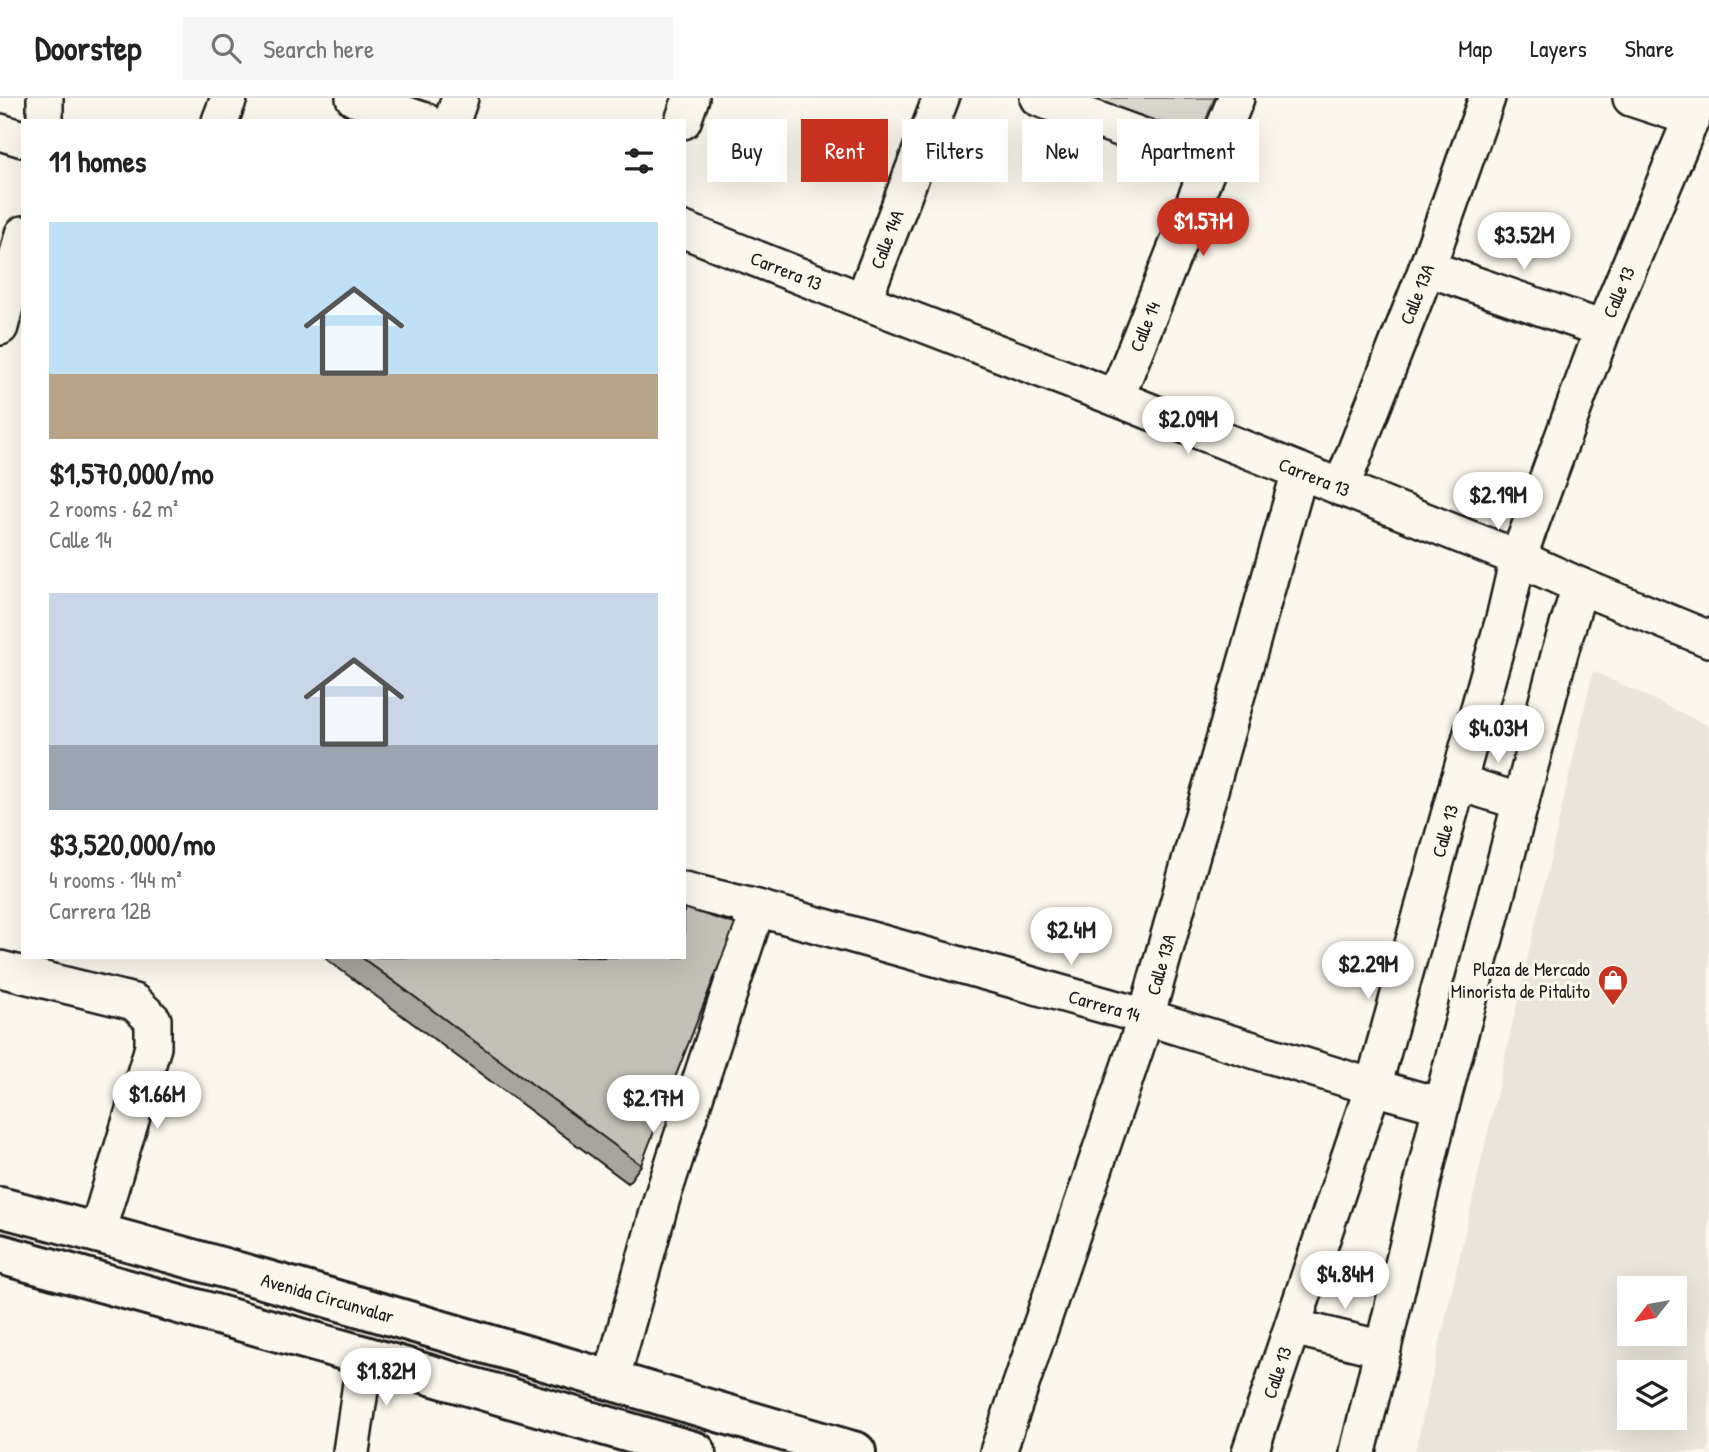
<!DOCTYPE html>
<html lang="en">
<head>
<meta charset="utf-8">
<style>
	:root { --surface:#fff; --page:#f6f6f6; --text:#222; --muted:#767676; --line:#e0e0e0; --accent:#c8321e }
	body { margin:0; font-family:"Patrick Hand",sans-serif; background:var(--page); color:var(--text); height:100vh; display:flex; flex-direction:column; font-size:26px; white-space:nowrap }
	* { box-sizing:border-box; margin:0 }
	p { font-size:23px; color:var(--muted) }
	.icon { flex:none; width:38px; height:38px; fill:none; stroke:currentColor; stroke-width:2; stroke-linecap:round; stroke-linejoin:round }
	.map { position:relative; flex:1; overflow:hidden }
	.details { position:absolute; left:21px; top:21px; width:665px; height:840px; display:flex; flex-direction:column; background:var(--surface); border-radius:0px; box-shadow:0 7px 28px #0002 }
	.details>* { flex:none }
	.banner { position:absolute; left:707px; top:21px; width:665px; height:63px; display:flex; gap:14px }
	.needle { width:46px; rotate:239deg }
	.controls { position:absolute; left:1617px; top:1178px; display:grid; gap:14px }
	.controls a { display:grid; place-items:center; width:70px; height:70px; border-radius:0px; background:var(--surface); box-shadow:0 7px 28px #0002; font-size:35px }
	.price { position:absolute; translate:-50% -60px; padding:0 16px; border-radius:24px; background:#fff; color:#222; font-size:23px; line-height:46px; filter:drop-shadow(0 2px 4px #0008) }
	.price::after { content:''; position:absolute; left:50%; top:42px; width:21px; height:16px; margin-left:-10px; background:inherit; clip-path:polygon(0 0,100% 0,50% 100%) }
	.price.on { background:var(--accent); color:#fff }
	ul { padding:0; list-style:none }
	li { display:grid; align-content:center; gap:14px; height:371px; padding:0 28px }
	li span { display:grid; place-items:center; height:217px; border-radius:0px; color:#555 }
	li>.icon { margin-inline-start:auto }
	span .icon { width:126px; height:126px; fill:#fffc; stroke-width:1 }
	li b { font-size:30px }
	h2 { display:flex; justify-content:space-between; align-items:center; height:84px; padding:0 28px; font-size:30px }
	.chip { padding:0 24px; border-radius:0px; background:var(--surface); box-shadow:0 7px 28px #0002; font-size:24px; line-height:63px }
	.chip.on { background:var(--accent); color:#fff }
	header { display:flex; align-items:center; gap:42px; box-sizing:border-box; height:98px; padding:0 35px; background:var(--surface); border-bottom:2px solid var(--line) }
	header strong { font-size:33px }
	nav { display:flex; gap:38px; margin-inline-start:auto; font-size:24px }
	.search { width:490px; height:63px; background:var(--page); display:flex; align-items:center; gap:18px; box-sizing:border-box; padding:0 24px; border-radius:0px; color:var(--muted); font-size:26px }
	.map>svg:first-child { display:block }
</style>
</head>
<body>
<header>
<strong>Doorstep</strong>
<div class="search"><svg class="icon" aria-label="search" viewBox="0 0 24 24"><circle cx="10" cy="10" r="6"/><path d="M15 15l6 6"/></svg>Search here</div>
<nav><a>Map</a><a>Layers</a><a>Share</a></nav>
</header>
<div class="map">
<svg width="1709" height="1354" viewBox="0 0 1709 1354">
	<rect width="100%" height="100%" fill="#fbf7ec"/>
	<filter id="ink" filterUnits="userSpaceOnUse"><feTurbulence type="fractalNoise" baseFrequency=".0143" numOctaves="2"/><feDisplacementMap in="SourceGraphic" scale="14" xChannelSelector="R" yChannelSelector="G"/><feConvolveMatrix kernelMatrix="1 2 1 2 8 2 1 2 1" color-interpolation-filters="sRGB"/></filter>
	<g filter="url(#ink)">
		<path fill="#eae6dc" fill-rule="evenodd" d="M 1593,573 L 1709,628 L 1709,1354 L 1415,1354 ZM 1629,1190 L 1675,1190 L 1675,1236 L 1629,1236 ZM 1629,1274 L 1675,1274 L 1675,1320 L 1629,1320 Z"/>
		<path fill="#dad7ce" stroke="#7b7a75" stroke-width="2" d="M 1090,0 L 1214,0 L 1200,38 Z"/>
		<g fill="none" stroke-linecap="round" stroke-linejoin="round">
			<g stroke="#1c1c1c" stroke-width="40">
				<g id="minor">
					<path d="M 354,0 L 425,23"/>
					<path d="M 1038,0 L 1212,64"/>
					<path d="M 1631,0 L 1692,20"/>
					<path d="M 45,23 L 45,0"/>
					<path d="M 220,23 L 229,0"/>
					<path d="M 452,23 L 460,0"/>
					<path d="M 683,23 L 691,0"/>
					<path d="M 0,34 L 23,41"/>
					<path id="s1" d="M 684,132 L 863,203 L 1116,300 L 1300,373 L 1518,460 L 1580,488 L 1709,541"/>
					<path d="M 1427,170 L 1603,231"/>
					<path id="s2" d="M 863,203 L 941,0"/>
					<path d="M 0,229 L 23,136"/>
					<path id="s3" d="M 1116,300 L 1236,0"/>
					<path id="s4" d="M 1341,390 L 1427,170 L 1487,0"/>
					<path d="M 1458,684 L 1521,704"/>
					<path id="s5" d="M 684,792 L 757,810 L 1146,919 L 1373,989 L 1441,1008"/>
					<path d="M 0,871 L 134,904 L 153,922 L 153,949 L 97,1134"/>
					<path d="M 1293,1229 L 1383,1251"/>
					<path d="M 611,1283 L 662,1100 L 757,810"/>
					<path d="M 351,1354 L 365,1258"/>
					<path id="s6" d="M 998,1354 L 1146,919 L 1300,373"/>
					<path id="s7" d="M 1250,1354 L 1373,989 L 1504,521 L 1518,460 L 1603,231 L 1700,0"/>
					<path d="M 1358,1354 L 1441,1008 L 1560,554 L 1580,488"/>
				</g>
			</g>
			<g stroke="#1c1c1c" stroke-width="44">
				<g id="trunk">
					<path id="s8" d="M 0,1109 C 287,1184 571,1272 856,1354"/>
					<path d="M 0,1156 L 365,1258 L 696,1354"/>
				</g>
			</g>
			<use href="#minor" stroke="#fbf7ec" stroke-width="35"/>
			<use href="#trunk" stroke="#fbf7ec" stroke-width="38"/>
		</g>
		<path fill="#a8a59e" stroke="#1c1c1c" stroke-width="2" d="M 327,859 L 684,859 L 641,1067 L 628,1085 L 326,861 Z"/>
		<path fill="#c3c0b8" stroke="#1c1c1c" stroke-width="2" d="M 684,810 L 735,826 L 641,1067 L 361,859 L 684,859 Z"/>
	</g>
	<defs>
		<g id="shop-pin" transform="scale(1.575)"><path d="M0 17L-7.5 6A9.5 9.5 0 1 1 7.5 6Z" fill="#c8321e" stroke="#fbf7ec"/><path d="M-5-2.5h2.3a2.7 3.5 0 0 1 5.4 0H5L5.5 6h-11ZM-1.5-2.5h3a1.5 2.3 0 0 0-3 0Z" fill="#fff"/></g>
	</defs>
	<g fill-rule="evenodd">
		<use href="#shop-pin" x="1613" y="882"/>
	</g>
	<g text-anchor="middle" dominant-baseline="central" stroke-width="6" stroke-linejoin="round" paint-order="stroke">
		<g font-size="19" fill="#1c1c1c" stroke="#fbf7ec">
			<text stroke="none"><textPath href="#s2" startOffset="66">Calle 14A</textPath></text>
			<text stroke="none"><textPath href="#s1" startOffset="110">Carrera 13</textPath></text>
			<text stroke="none"><textPath href="#s7" startOffset="1218">Calle 13</textPath></text>
			<text stroke="none"><textPath href="#s4" startOffset="208">Calle 13A</textPath></text>
			<text stroke="none"><textPath href="#s3" startOffset="77">Calle 14</textPath></text>
			<text stroke="none"><textPath href="#s1" startOffset="677">Carrera 13</textPath></text>
			<text stroke="none"><textPath href="#s7" startOffset="651">Calle 13</textPath></text>
			<text stroke="none"><textPath href="#s6" startOffset="514">Calle 13A</textPath></text>
			<text stroke="none"><textPath href="#s5" startOffset="436">Carrera 14</textPath></text>
			<text stroke="none"><textPath href="#s8" startOffset="340">Avenida Circunvalar</textPath></text>
			<text stroke="none"><textPath href="#s7" startOffset="84">Calle 13</textPath></text>
		</g>
		<g font-size="19" fill="#1c1c1c" stroke="#fbf7ec" text-anchor="end">
			<text x="1590" y="871">Plaza de Mercado<tspan x="1590" dy="22">Minorista de Pitalito</tspan></text>
		</g>
	</g>
</svg>
<div class="controls">
<a><svg class="needle" viewBox="-14 -14 28 28"><path d="M0-13l5 13h-10z" fill="#e53935"/><path d="M0 13l5-13h-10z" fill="#767676"/></svg></a>
<a><svg class="icon" aria-label="layers" viewBox="0 0 24 24"><path d="M12 4l9 5-9 5-9-5zM3 14l9 5 9-5"/></svg></a>
</div>
<b class="price on" style="left:1203px;top:160px">$1.57M</b>
<b class="price" style="left:1524px;top:174px">$3.52M</b>
<b class="price" style="left:1188px;top:358px">$2.09M</b>
<b class="price" style="left:1498px;top:434px">$2.19M</b>
<b class="price" style="left:1498px;top:667px">$4.03M</b>
<b class="price" style="left:1071px;top:869px">$2.4M</b>
<b class="price" style="left:1368px;top:903px">$2.29M</b>
<b class="price" style="left:157px;top:1033px">$1.66M</b>
<b class="price" style="left:653px;top:1037px">$2.17M</b>
<b class="price" style="left:1345px;top:1213px">$4.84M</b>
<b class="price" style="left:386px;top:1310px">$1.82M</b>
<div class="banner">
<a class="chip">Buy</a>
<a class="chip on">Rent</a>
<a class="chip">Filters</a>
<a class="chip">New</a>
<a class="chip">Apartment</a>
</div>
<section class="details">
<h2>11 homes<svg class="icon" aria-label="filters" viewBox="0 0 24 24"><path d="M4 7h16M4 17h16"/><circle cx="9" cy="7" r="2"/><circle cx="15" cy="17" r="2"/></svg></h2>
<ul>
<li><span style="background:linear-gradient(#bfe0f5 70%,#b9a48a 0)"><svg class="icon" aria-label="home" viewBox="0 0 24 24"><path d="M3 11l9-7 9 7M6 9v11h12V9"/></svg></span><div><b>$1,570,000/mo</b><p>2 rooms · 62 m²</p><p>Calle 14</p></div></li>
<li><span style="background:linear-gradient(#c9d6e8 70%,#9aa5b1 0)"><svg class="icon" aria-label="home" viewBox="0 0 24 24"><path d="M3 11l9-7 9 7M6 9v11h12V9"/></svg></span><div><b>$3,520,000/mo</b><p>4 rooms · 144 m²</p><p>Carrera 12B</p></div></li>
</ul>
</section>
</div>
</body>
</html>
